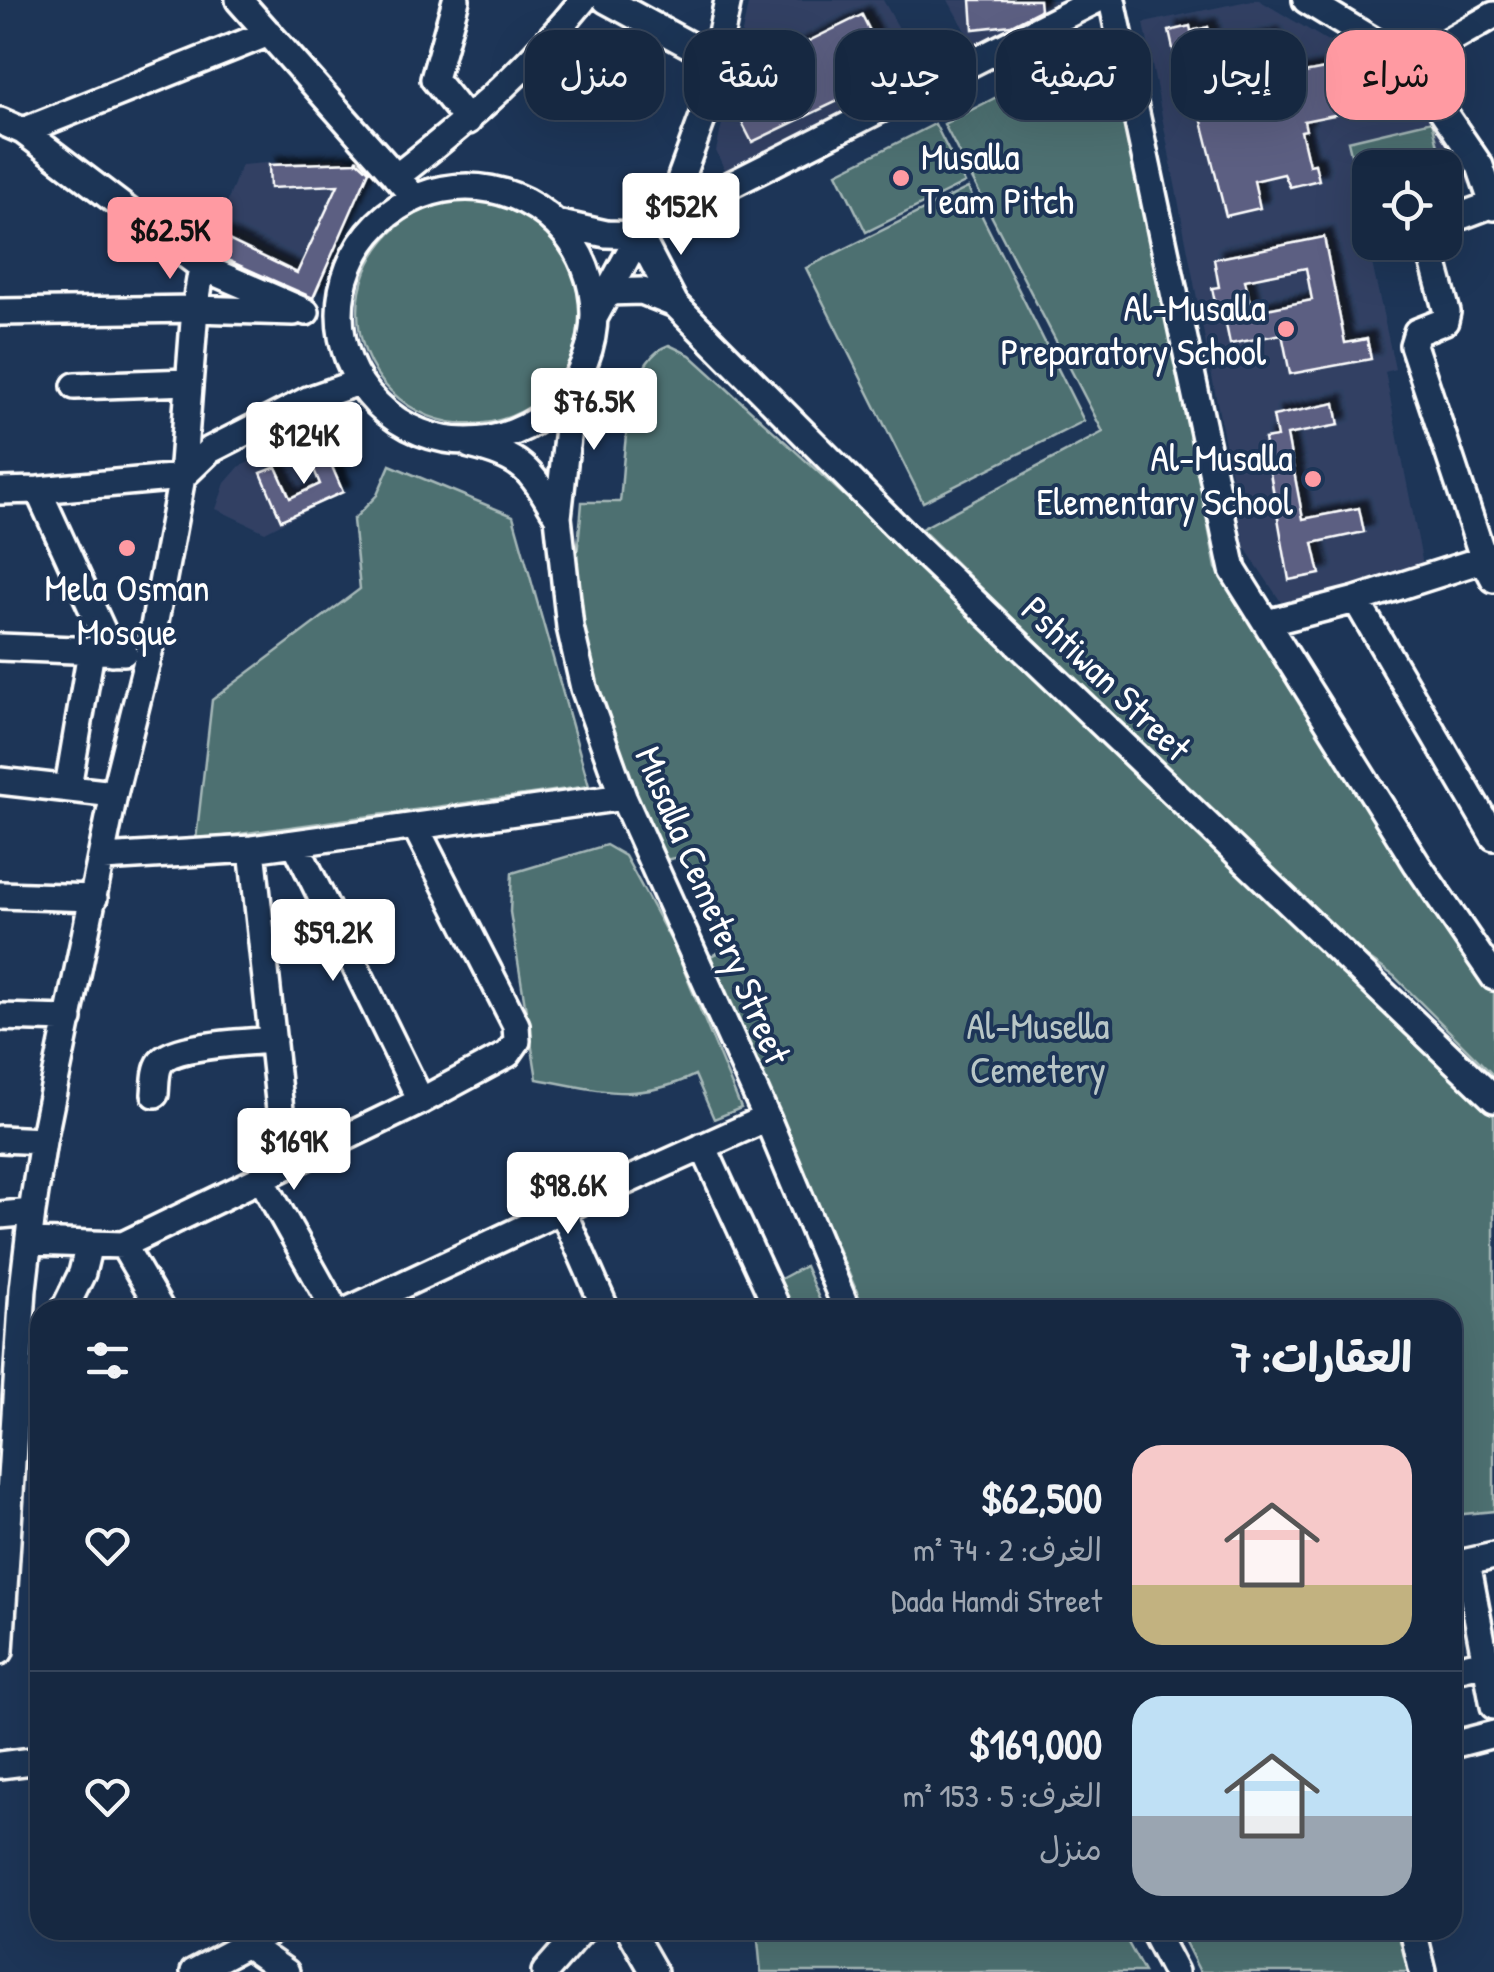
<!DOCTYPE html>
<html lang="ar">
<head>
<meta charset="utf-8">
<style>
	:root { --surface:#162841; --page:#23344c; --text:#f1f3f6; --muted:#9ea6b1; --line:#35445a; --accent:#ff9aa2 }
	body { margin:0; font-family:"Patrick Hand","Playpen Sans Arabic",sans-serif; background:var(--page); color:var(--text); direction:rtl; height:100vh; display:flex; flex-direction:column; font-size:38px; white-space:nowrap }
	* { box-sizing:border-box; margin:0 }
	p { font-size:32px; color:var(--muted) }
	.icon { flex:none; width:55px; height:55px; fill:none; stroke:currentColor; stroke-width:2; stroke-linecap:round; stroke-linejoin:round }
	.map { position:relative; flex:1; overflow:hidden; direction:ltr }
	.side { position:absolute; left:30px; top:1300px; width:1432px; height:640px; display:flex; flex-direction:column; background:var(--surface); border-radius:30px; box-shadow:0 10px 40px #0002,0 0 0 2px var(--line); direction:rtl }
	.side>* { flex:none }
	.top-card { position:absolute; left:30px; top:30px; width:1435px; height:90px; direction:rtl; display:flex; gap:20px }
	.controls { position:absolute; left:1352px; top:150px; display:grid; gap:20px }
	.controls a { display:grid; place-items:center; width:110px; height:110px; border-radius:20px; background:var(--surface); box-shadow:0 10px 40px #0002,0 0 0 2px var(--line); font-size:50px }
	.price { position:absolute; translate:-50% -85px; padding:0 22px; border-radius:10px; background:#fff; color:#222; font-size:32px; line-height:65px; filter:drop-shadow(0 2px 5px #0008) }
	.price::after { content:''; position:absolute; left:50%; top:60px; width:30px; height:22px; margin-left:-15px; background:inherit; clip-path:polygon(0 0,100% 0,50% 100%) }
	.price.on { background:var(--accent); color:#111 }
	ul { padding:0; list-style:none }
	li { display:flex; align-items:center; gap:30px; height:250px; padding:0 50px }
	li+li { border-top:2px solid var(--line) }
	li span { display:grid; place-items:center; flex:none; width:280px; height:200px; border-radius:30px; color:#555 }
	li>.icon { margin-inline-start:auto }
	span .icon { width:120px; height:120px; fill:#fffc; stroke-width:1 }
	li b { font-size:42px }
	h2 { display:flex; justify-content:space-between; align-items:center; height:120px; padding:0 50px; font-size:42px }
	.pill { padding:0 35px; border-radius:30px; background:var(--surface); box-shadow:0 10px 40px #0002,0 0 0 2px var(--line); font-size:35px; line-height:90px }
	.pill.on { background:var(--accent); color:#111 }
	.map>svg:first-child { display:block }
</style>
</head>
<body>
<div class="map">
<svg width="1494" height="1972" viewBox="0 0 1494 1972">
	<defs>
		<filter id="shadow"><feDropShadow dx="8" dy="-8" stdDeviation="2.5" flood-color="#0009"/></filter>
	</defs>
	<rect width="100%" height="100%" fill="#1d3557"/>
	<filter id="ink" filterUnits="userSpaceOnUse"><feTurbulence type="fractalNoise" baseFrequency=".01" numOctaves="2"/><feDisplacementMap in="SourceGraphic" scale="20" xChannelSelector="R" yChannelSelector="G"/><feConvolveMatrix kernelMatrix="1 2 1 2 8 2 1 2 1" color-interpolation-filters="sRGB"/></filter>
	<g filter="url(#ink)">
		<path fill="#304164" d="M 749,0 L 883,0 L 923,71 L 726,173 L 716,151 Z
			M 948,0 L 1082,0 L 976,51 Z
			M 1252,0 L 1259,0 L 1425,99 L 1477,182 L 1445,189 L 1445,168 L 1370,168 L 1370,205 L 1360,208 L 1395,369 L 1385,372 L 1425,575 L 1281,602 L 1245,548 L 1144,23 Z
			M 346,157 L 371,166 L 313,299 L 304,303 L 207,257 L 241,165 Z
			M 315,429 L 343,492 L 265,532 L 216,509 L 225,483 L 239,467 Z"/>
		<path fill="#4d7071" stroke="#a6b8b8" stroke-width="2.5" d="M 1083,60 L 1115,76 L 1125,91 L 1216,568 L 1494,989 L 1494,1076 L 1394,976 L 1344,941 L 921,529 L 1103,432 L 944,124 L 1067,61 Z
			M 1432,121 L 1443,167 L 1370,168 L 1370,198 L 1362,200 L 1348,141 Z
			M 935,124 L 965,183 L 866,232 L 837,173 Z
			M 968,188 L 1084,421 L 923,502 L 806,268 Z
			M358 312a112 112 0 1 1 224 0a112 112 0 1 1-224 0Z
			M 669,345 L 690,355 L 895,542 L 1494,1116 L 1494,1511 L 1453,1515 L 1452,1310 L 865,1310 L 709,957 L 721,951 L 684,856 L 665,860 C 632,778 588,692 577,603 C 573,571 580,534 582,502 L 620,502 C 625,460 623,361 669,345 Z
			M 390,465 L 513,516 L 589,786 L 196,840 L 212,700 L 360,589 L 353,520 L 377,495 Z
			M 606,845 L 625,856 L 673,944 L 741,1108 L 714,1119 L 695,1075 C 635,1104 599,1090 537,1079 L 510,912 L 512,873 Z
			M 805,1266 L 824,1310 L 787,1310 L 775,1282 Z
			M 757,1930 L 1121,1930 L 1144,1972 L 761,1972 Z
			M 1179,1930 L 1402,1930 L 1412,1972 L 1200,1972 Z"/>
		<path fill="#5c5e82" stroke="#fff" stroke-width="2.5" fill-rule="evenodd" filter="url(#shadow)" d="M 971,0 L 1039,0 L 1040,10 L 1011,25 L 973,29 Z
			M 862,15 L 878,47 L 893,40 L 907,68 L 752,142 L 733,105 L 770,85 L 760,65 Z
			M 1190,26 L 1191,31 L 1208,27 L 1214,52 L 1271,36 L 1275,52 L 1280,61 L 1286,60 L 1289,76 L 1335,67 L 1344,113 L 1304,121 L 1306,130 L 1301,131 L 1309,165 L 1315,164 L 1319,180 L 1290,187 L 1284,174 L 1254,181 L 1260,208 L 1226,216 L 1193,86 L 1182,89 L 1169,31 Z
			M 357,160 L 369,171 L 313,298 L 209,252 L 216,234 L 297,273 L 338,185 L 270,188 L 269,165 L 356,162 Z
			M 1324,237 L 1345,343 L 1367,339 L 1371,359 L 1290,374 L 1282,334 L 1230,344 L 1224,315 L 1218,317 L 1212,288 L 1219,287 L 1214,259 ZM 1306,268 L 1312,300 L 1252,312 L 1245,280 Z
			M 1335,403 L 1339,425 L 1287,435 L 1303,519 L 1359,508 L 1364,532 L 1313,543 L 1320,574 L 1289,580 L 1264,439 L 1277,437 L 1273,416 Z
			M 324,448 L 343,492 L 281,520 L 261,473 L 276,467 L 290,498 L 320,484 L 308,455 Z"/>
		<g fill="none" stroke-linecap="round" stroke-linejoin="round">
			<g stroke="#fff" stroke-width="32">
				<path id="minor" d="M 239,0 L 415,198
					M 456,0 L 434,79 L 468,121
					M 606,0 L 717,60
					M 1112,0 L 1233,570 L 1417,864 L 1494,977
					M 1306,0 L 1410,63 L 1494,15
					M 1410,63 L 1480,166 L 1494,207
					M 0,121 L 23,131 L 202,267 L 306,312
					M 23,131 L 269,33
					M 396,177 C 469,120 525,72 583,0
					M340 314a127 127 0 1 1 254 0a127 127 0 1 1-254 0Z
					M 681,210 L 681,177 L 704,114 L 728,0
					M 1445,222 L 1493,204
					M 556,223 L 606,234 L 639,235
					M 639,235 L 675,304 L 918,548 L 1494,1099
					M 1428,242 L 1447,312 L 1445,321 L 1417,332 L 1413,345 L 1484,560 L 1494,579
					M 606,292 L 642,291 L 675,304
					M 0,312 L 195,309 L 294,312
					M 594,318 L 639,235 L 681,210 L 1096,0
					M 573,384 L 558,517 L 570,627 L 584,688 L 623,797 L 767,1118 L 847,1310
					M 75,386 L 189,382
					M 470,445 C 525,458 530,470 558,517
					M 38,490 L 112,652
					M 0,491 L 38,490 L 182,477 L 210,450 L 310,399 L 359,382
					M 1356,600 L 1494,837
					M 1266,623 L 1356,600 L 1494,556
					M 0,647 L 124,652
					M 0,781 L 114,794
					M 68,787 L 91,651
					M 295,843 L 421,1101
					M 252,849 L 286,1166
					M 103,858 L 252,849 L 623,797
					M 0,895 L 94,898
					M 0,1017 L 69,1019
					M 155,1094 C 156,1084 155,1070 161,1062 C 173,1045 250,1042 273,1040
					M 0,1139 L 43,1141
					M 703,1146 L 778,1310
					M 261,1178 L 335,1310
					M 562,1210 L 606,1310
					M 0,1215 L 32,1212
					M 29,1242 L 123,1245 L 421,1101 L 508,1054 L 517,1041 L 516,1025 L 415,826
					M 123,1245 L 161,1310
					M 64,1310 L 82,1273 L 89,1244
					M 349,1310 L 562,1210 L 767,1118
					M 1494,1556 L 1467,1562 L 1494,1706
					M 0,1651 L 23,1289 L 32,1212 L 43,1141 L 114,794 L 149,653 L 182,477 L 195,309 L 202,267
					M 1452,1670 L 1485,1662
					M 1452,1745 L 1494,1734
					M 0,1765 L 40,1760
					M 630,1930 L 654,1972
					M 1153,1930 L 1175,1972
					M 1413,1930 L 1423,1972
					M 246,1944 L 286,1972
					M 194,1972 L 273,1930
					M 545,1972 L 582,1930"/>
			</g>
			<use href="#minor" stroke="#1d3557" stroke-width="25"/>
		</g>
	</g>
	<g fill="#ff9aa2" stroke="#1d3557" stroke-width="4">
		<circle cx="901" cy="178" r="10"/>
		<circle cx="1286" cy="329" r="10"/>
		<circle cx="1313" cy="479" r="10"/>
		<circle cx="127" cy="548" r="10"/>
	</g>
	<g text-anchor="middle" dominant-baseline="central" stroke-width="8" stroke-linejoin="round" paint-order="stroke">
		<g font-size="38" fill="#fff" stroke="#1d3557" text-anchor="end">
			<text x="921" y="156" text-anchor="start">Musalla<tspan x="921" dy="44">Team Pitch</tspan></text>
			<text x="1266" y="307">Al-Musalla<tspan x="1266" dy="44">Preparatory School</tspan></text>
			<text x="1293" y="457">Al-Musalla<tspan x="1293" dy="44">Elementary School</tspan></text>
			<text x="127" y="587" text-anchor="middle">Mela Osman<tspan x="127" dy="44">Mosque</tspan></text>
		</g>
		<g font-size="38" fill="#fff" stroke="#1d3557">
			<text transform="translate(1107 678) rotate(44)">Pshtiwan Street</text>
			<text transform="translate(714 905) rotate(67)">Musalla Cemetery Street</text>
		</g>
		<g font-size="38" fill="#b8c6c6" stroke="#1d3557">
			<text x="1038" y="1025">Al-Musella<tspan x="1038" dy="44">Cemetery</tspan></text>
		</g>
	</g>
</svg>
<div class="controls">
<a><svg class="icon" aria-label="locate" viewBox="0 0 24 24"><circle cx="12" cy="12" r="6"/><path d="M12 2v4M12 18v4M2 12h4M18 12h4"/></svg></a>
</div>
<b class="price" style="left:681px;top:258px">$152K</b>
<b class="price on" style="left:170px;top:282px">$62.5K</b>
<b class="price" style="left:594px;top:453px">$76.5K</b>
<b class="price" style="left:304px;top:487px">$124K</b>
<b class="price" style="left:333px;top:984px">$59.2K</b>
<b class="price" style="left:294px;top:1193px">$169K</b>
<b class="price" style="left:568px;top:1237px">$98.6K</b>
<div class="top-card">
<a class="pill on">شراء</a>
<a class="pill">إيجار</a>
<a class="pill">تصفية</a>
<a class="pill">جديد</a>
<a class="pill">شقة</a>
<a class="pill">منزل</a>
</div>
<section class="side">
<h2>العقارات: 7<svg class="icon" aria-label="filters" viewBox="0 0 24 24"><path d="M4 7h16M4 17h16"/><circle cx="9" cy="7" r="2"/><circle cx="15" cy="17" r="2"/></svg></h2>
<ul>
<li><span style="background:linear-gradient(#f6c9c9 70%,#c2b280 0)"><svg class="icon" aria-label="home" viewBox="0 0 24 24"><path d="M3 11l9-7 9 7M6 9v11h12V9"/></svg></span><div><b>$62,500</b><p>الغرف: 2 · 74 m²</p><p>Dada Hamdi Street</p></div><svg class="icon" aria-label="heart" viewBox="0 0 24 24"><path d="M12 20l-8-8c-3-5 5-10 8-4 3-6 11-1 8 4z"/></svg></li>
<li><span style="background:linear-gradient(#bfe0f5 60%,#9aa5b1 0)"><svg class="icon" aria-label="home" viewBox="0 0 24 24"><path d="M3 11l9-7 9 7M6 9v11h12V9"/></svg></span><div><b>$169,000</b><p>الغرف: 5 · 153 m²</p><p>منزل</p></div><svg class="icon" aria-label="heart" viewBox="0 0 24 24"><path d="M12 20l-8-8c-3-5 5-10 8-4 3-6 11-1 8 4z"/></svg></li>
</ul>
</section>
</div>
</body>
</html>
